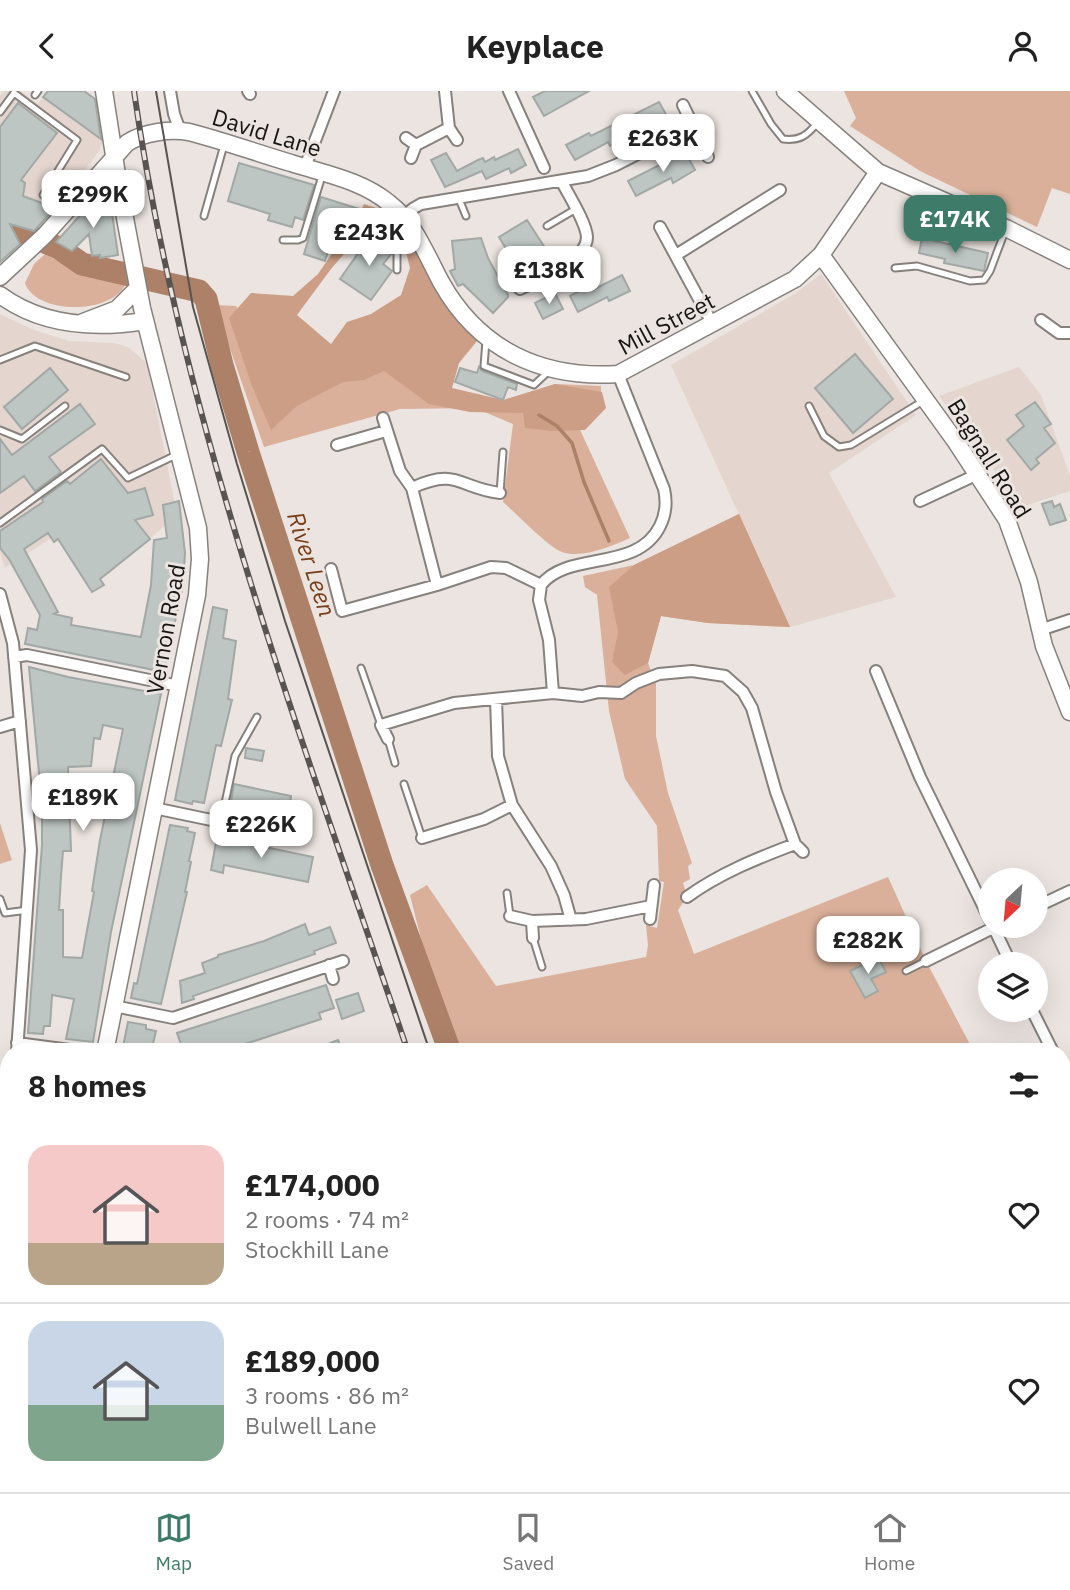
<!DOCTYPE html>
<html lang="en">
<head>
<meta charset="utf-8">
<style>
	:root { --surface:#fff; --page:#f2f2f2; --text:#222; --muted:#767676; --line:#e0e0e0; --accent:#3e7b68 }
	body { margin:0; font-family:"IBM Plex Sans",sans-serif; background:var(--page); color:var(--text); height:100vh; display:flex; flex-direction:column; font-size:26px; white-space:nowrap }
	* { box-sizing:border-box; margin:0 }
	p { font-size:23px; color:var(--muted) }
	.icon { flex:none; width:38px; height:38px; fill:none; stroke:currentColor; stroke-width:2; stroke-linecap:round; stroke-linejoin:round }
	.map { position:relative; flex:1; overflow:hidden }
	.side { position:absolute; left:0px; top:952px; width:1071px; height:450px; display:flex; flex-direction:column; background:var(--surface); border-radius:28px 28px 0 0; box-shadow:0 7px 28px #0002 }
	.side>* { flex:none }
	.needle { width:46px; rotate:206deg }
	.controls { position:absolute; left:978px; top:777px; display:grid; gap:14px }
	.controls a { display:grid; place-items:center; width:70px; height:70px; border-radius:50%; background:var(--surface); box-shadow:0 7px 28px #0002; font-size:35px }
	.price { position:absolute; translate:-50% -60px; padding:0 16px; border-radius:14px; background:#fff; color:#222; font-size:23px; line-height:46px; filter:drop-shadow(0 2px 4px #0008) }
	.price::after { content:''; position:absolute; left:50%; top:42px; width:21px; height:16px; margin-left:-10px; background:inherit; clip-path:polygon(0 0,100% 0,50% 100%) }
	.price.active { background:var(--accent); color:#fff }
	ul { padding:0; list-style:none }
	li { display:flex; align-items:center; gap:21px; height:175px; padding:0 28px }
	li+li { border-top:2px solid var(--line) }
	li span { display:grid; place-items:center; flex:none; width:196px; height:140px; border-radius:21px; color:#555 }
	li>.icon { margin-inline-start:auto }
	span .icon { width:84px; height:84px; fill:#fffc; stroke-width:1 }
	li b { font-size:30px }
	h2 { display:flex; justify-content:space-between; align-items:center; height:84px; padding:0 28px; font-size:30px }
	header { display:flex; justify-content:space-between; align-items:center; height:91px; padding:0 28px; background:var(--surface); font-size:32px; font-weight:800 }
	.tab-bar { display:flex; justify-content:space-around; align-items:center; height:98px; border-top:2px solid var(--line); background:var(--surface); font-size:19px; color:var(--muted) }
	.tab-bar a { display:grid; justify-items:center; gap:4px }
	.tab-bar .active { color:var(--accent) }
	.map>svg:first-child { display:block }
</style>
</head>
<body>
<header><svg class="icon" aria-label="back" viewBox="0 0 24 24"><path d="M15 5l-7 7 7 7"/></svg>Keyplace<svg class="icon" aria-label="person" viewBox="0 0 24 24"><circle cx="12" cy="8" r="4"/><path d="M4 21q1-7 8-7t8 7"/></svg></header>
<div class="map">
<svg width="1070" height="1401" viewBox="0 0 1070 1401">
	<rect width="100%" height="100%" fill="#ebe4e0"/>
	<path fill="#e4d6ce" d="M 4,0 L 21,0 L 38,13 L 43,6 L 103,50 L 99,60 L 56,118 L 35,140 L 0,130 L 0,5 Z
		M 821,183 L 916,324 L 829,382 L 896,506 L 790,536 L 671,274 L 796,202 Z
		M 0,223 L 34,239 L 69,250 L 114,252 L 128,256 L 147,272 L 177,424 L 109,483 L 70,435 L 5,477 L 0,461 Z
		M 1019,276 L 1041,304 L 1070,385 L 1070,400 L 1019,417 L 983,362 L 939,305 Z
		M 0,1176 L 9,1177 L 8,1362 L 0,1359 Z
		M 35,1393 L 88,1393 L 105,1401 L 36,1401 Z"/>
	<path fill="#dab09a" d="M 844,0 L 1070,0 L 1070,103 L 1052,97 L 1037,136 L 920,80 L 850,35 L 856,27 Z
		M 45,163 L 79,181 L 126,192 C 113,224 36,224 25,192 L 34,173 Z
		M 215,214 L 236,215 L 302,300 L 386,276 L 493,315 L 555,293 L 601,295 L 601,312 L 575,328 L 630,447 C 612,455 582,468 562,461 C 547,455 517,423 503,411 L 513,333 L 475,317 L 400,318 L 264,356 Z
		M 739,423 L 790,536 L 708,532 L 661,525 L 648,572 L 656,593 L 656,645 L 668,702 L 692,772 L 688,775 L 690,788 L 683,792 L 687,806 L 678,819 L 694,863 L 888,786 L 926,870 L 974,961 L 452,961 L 439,920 L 410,804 L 427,794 L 496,895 L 646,866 L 648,854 L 646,834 L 657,837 L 664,791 L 659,790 L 657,735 L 625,688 L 609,620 L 597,504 L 585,496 L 583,485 L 634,474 Z
		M 0,732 L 12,769 L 0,773 Z
		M 1062,1125 L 1070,1137 L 1070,1401 L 816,1401 L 801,1393 L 1062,1393 Z
		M 641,1393 L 712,1393 L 708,1401 L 652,1401 Z"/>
	<path fill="#cd9e86" d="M 364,113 L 382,119 L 331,178 L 297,224 L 331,253 L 347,231 L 371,223 L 401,204 L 410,177 L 403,149 L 409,148 L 439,204 L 477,250 L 459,272 L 452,297 L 503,309 L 555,293 L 602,301 L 606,317 L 585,339 L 551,340 L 525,337 L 523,322 L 470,321 L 429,313 L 384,280 L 364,289 L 343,291 L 297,315 L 271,339 L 252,295 L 229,227 L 251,202 L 293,205 L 318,183 L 339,152 L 352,141 Z
		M 739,423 L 790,536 L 708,532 L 661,525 L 648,572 L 625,584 L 612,571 L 618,541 L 609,496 L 634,474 Z"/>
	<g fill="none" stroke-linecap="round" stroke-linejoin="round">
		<path stroke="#ad8168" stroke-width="3.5" d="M 539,324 L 557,335 L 572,352 L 584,391 L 609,450"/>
		<path stroke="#ad8168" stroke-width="23" d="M 0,132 L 59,157 L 82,173 L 199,200 L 206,208 L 222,274 L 248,361 L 382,774 L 450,961
			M 757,1393 L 772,1401"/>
	</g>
	<path fill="#bec6c3" stroke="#a1a8a5" stroke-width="2" fill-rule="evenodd" d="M 48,0 L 84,0 L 95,8 L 101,48 L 43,6 Z
		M 545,0 L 589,0 L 544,25 L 533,6 Z
		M 659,11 L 667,25 L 610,55 L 608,51 L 575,69 L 566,54 L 589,42 L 591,45 Z
		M 18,12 L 57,42 L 21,89 L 25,92 L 23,105 L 55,117 L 34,140 L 10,133 L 20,153 L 0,171 L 0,36 Z
		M 518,58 L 526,74 L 522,76 L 511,82 L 509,77 L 486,88 L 482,80 L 445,96 L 431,69 L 446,62 L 457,80 L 478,69 L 483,67 L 485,71 L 494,66 L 495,69 Z
		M 685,61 L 695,79 L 673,92 L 671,87 L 636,105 L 628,90 Z
		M 239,72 L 314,94 L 303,129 L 295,126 L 292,136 L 268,129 L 270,123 L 228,110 Z
		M 321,106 L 359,118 L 352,140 L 336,134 L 325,170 L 304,163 Z
		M 110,108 L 118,164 L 100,167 L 100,164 L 92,165 L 89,143 L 72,160 L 56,151 L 93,110 Z
		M 527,129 L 547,160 L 535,167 L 526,166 L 523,175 L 518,178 L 499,146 Z
		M 371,144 L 391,157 L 392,162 L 383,173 L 392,180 L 371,209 L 340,188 Z
		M 481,147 L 488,167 L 508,204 L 508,206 L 493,222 L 463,193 L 458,195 L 450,180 L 455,178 L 452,150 Z
		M 922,147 L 988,162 L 984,180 L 944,172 L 945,168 L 919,162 Z
		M 622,184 L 630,200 L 609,210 L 607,206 L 578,221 L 570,205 L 590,194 L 593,199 Z
		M 555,202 L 563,218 L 543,228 L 535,212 Z
		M 855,263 L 893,308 L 853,342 L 815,297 Z
		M 479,276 L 482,280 L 517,293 L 516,299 L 508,296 L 503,309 L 455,291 L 460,277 L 477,282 Z
		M 50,277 L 68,299 L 22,338 L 4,316 Z
		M 1035,311 L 1051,333 L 1044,337 L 1055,352 L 1036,368 L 1039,372 L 1031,379 L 1007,349 L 1024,335 L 1016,324 Z
		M 80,313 L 95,333 L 49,366 L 61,381 L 35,400 L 24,385 L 0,402 L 0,348 L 12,364 Z
		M 101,368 L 128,402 L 145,397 L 153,424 L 135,429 L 150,448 L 100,488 L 104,494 L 92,501 L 58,448 L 54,451 L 48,442 L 24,458 L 58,521 L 54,523 L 72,527 L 71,534 L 141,546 L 151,494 L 154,449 L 167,447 L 163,414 L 179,410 L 185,462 L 183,494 L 164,581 L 25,553 L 28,537 L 37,539 L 40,524 L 9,468 L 0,457 L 0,440 L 43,411 L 42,408 L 67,390 L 70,393 Z
		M 1052,410 L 1054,416 L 1060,413 L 1066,429 L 1050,434 L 1042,413 Z
		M 213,516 L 227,519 L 223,547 L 236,550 L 228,608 L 232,609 L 221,655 L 216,654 L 204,712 L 193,710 L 192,713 L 175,709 Z
		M 29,576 L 68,586 L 161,603 L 111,841 L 93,951 L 66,948 L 74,908 L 52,904 L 50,935 L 44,935 L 43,943 L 28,942 L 42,754 L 42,714 ZM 103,634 L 123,638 L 100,749 L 92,800 L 94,801 L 82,867 L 63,866 L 63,819 L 59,819 L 61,785 L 63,760 L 71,760 L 68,676 L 91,675 L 94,647 L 100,648 Z
		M 246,657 L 264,660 L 262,670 L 245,667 Z
		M 234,693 L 291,705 L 290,712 L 294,713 L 290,729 L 230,716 Z
		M 295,729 L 306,731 L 304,741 L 292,739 Z
		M 170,734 L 188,737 L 187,740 L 195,742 L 189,770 L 191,771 L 185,801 L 187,801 L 161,913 L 131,907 L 134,892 L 137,893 Z
		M 217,746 L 313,766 L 308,791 L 224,774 L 223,782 L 211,779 Z
		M 305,833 L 309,844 L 330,836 L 336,852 L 314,860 L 315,863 L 193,905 L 194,908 L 182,912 L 180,890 L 205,882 L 202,872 L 218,866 L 218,864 L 264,850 Z
		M 878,866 L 886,881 L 871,888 L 878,900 L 865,907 L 850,880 Z
		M 326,894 L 334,917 L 319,922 L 321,928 L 233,957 L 233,955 L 215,961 L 191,961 L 190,957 L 183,959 L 177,942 Z
		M 358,902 L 364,920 L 342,928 L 336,909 Z
		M 128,931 L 146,934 L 146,938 L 156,940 L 151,961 L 122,961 Z
		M 338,949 L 343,961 L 311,961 L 310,960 Z"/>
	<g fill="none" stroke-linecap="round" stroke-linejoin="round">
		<g stroke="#87817d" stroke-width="9">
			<path id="lane" d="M 752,0 L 771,33 L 783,48 C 799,50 807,45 817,32
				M 35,4 L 38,0
				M 0,21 L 14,2 L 77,49 L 43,104 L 67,113
				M 459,108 L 466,125
				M 204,125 L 224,54
				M 547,135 L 576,118
				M 283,149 L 298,149 L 303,147 L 322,85
				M 895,177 L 917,175 L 970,190 L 984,189 L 990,180 L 1005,140
				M 397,179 L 397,158 L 391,142 L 397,122
				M 486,250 L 484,275 L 534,294 L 549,280
				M 0,269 L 35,255 L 126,286
				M 809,315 L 824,345 L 839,356 L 851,354 L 923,310
				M 0,339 L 22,348 L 65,315
				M 500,402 L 503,361
				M 0,432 L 102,358 L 128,387 L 176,364
				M 361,577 L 381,634
				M 388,648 L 395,672
				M 404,693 L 422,747
				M 221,731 L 235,665 L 257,626
				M 507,802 L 510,825
				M 0,808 L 5,822 L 28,819
				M 533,847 L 542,876
				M 906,880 L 926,870
				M 0,1259 L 3,1259
				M 57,1401 L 57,1395"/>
		</g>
		<g stroke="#87817d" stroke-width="14">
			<path id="street" d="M 170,0 L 174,23 L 180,40
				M 248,0 L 250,3
				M 445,0 L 449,37 L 457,49
				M 509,0 L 544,77
				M 683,14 L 708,66
				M 406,47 L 416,54 L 411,67
				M 416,54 L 449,37
				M 305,76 L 334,0
				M 404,125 L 414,117 L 421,113 L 588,85 L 616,74 L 692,35
				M 660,136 L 712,232
				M 676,164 L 780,99
				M 530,173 L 540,188
				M 520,198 C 538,189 587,170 587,146 C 586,131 569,105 562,91
				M 1041,229 L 1059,242 L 1070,242
				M 383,327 L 400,380 L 412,397 L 437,494
				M 337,354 L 386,340
				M 412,397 C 457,376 459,397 500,402
				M 920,410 L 978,383
				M 331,478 L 342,520 L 437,494 L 491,476 L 506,477 L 541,494
				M 0,503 L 13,552 L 31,759 L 17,961
				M 1040,539 L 1070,529
				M 14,566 L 27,564 L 179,595
				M 876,580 L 920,686 L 990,829
				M 553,602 L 549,549 L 539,509 L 541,494 C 568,459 637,482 660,435 C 666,423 667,411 664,398 L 618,283
				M 496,608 L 498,665 L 512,714 L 551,775 L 564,804 L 571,829
				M 0,636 L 20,630
				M 388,648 L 381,634 L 454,612 L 553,602 L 582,605 L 599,601 L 621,602 L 636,592 L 659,583 L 692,580 L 725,585 L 743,601 L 752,617 L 776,701 L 795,753 L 803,761
				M 154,717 L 283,744
				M 422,747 L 484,728 L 512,714
				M 687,806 C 720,782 758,767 795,753
				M 1036,816 L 1070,800
				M 510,825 L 532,830 L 533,847
				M 650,828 L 654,794
				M 532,830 L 586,828 L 651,815
				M 993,835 L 1011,873
				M 926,870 L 997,835
				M 329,874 L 333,888
				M 114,915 L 173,927 L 343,870
				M 1032,919 L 1053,961
				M 17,952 L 85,961
				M 1062,977 L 1070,991
				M 0,1125 L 9,1124
				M 0,1213 L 9,1215
				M 228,1393 L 231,1401
				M 457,1393 L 459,1401
				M 296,1401 L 320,1393"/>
		</g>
		<g stroke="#87817d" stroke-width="19">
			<path id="secondary" d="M 104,0 L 118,90 L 142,217 L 198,437 L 200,468 L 197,504 L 105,961
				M 785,0 L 878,81 L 1006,137 L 1070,169
				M 821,164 L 956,351 L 1007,429 L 1029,491 L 1044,555 L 1070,621
				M 0,186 L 45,144 L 127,52 C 144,41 169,38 189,41 C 224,50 257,62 291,72 C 325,83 361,89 389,112 C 414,131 426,163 441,191 C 479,259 542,288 618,283 L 795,188 L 821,164 L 878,81
				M 0,204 C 42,235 95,238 145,230
				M 83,231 L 117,218 L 138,197
				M 23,1393 L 23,1401"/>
		</g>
		<use href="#lane" stroke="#fff" stroke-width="5"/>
		<use href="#street" stroke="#fff" stroke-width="10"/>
		<use href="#secondary" stroke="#fff" stroke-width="16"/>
		<path stroke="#585452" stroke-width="2" d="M 156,0 L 193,216 L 237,373 L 285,530 L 430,961
			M 569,1393 L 572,1401
			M 584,1393 L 587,1401
			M 596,1393 L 604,1401
			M 616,1393 L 625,1401"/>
		<g stroke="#585452" stroke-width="6">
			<path id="rail" d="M 134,0 C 181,330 302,646 408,961
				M 546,1393 L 549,1401"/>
		</g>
		<use href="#rail" stroke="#ebe4e0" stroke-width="3.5" stroke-dasharray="10" stroke-linecap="butt"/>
	</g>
	<g text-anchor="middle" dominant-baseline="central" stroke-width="6" stroke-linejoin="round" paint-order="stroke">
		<g font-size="23" fill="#171514" stroke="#ebe4e0">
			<text transform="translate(267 41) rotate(17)">David Lane</text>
			<text transform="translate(666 232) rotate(-28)">Mill Street</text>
			<text transform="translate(990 367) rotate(58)">Bagnall Road</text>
			<text transform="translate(165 538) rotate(-80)">Vernon Road</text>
		</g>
		<g font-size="24" font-style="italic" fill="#793e19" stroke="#ebe4e0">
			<text transform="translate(312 473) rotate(72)">River Leen</text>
		</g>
	</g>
</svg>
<div class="controls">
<a><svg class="needle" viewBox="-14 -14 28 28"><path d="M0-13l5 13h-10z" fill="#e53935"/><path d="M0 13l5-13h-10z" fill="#767676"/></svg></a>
<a><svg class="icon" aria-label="layers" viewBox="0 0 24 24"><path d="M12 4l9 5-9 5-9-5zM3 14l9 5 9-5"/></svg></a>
</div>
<b class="price" style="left:663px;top:83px">£263K</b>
<b class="price" style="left:93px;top:139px">£299K</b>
<b class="price active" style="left:955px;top:164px">£174K</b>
<b class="price" style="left:369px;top:177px">£243K</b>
<b class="price" style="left:549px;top:215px">£138K</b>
<b class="price" style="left:83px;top:742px">£189K</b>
<b class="price" style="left:261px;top:769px">£226K</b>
<b class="price" style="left:868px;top:885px">£282K</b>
<section class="side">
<h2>8 homes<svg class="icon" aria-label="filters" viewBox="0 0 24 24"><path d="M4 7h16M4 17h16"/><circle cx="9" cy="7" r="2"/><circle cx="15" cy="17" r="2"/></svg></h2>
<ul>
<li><span style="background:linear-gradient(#f6c9c9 70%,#b9a48a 0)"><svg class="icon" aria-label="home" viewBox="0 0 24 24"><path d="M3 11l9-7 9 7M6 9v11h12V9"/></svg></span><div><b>£174,000</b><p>2 rooms · 74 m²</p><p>Stockhill Lane</p></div><svg class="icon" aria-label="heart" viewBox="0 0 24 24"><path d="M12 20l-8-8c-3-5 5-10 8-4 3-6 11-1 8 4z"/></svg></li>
<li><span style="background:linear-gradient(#c9d6e8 60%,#7fa58c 0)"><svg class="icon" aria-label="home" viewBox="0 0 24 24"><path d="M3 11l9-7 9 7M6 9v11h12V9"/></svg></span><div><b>£189,000</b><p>3 rooms · 86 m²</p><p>Bulwell Lane</p></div><svg class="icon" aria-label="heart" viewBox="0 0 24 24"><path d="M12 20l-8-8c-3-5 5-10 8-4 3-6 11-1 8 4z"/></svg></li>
</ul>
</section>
</div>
<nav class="tab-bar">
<a class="active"><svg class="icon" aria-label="map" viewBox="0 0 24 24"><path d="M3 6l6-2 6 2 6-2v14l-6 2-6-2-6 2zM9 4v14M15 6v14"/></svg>Map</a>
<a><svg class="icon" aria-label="saved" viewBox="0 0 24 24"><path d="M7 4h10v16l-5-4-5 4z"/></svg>Saved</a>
<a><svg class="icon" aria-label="home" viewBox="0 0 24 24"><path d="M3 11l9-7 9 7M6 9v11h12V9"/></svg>Home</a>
</nav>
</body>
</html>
